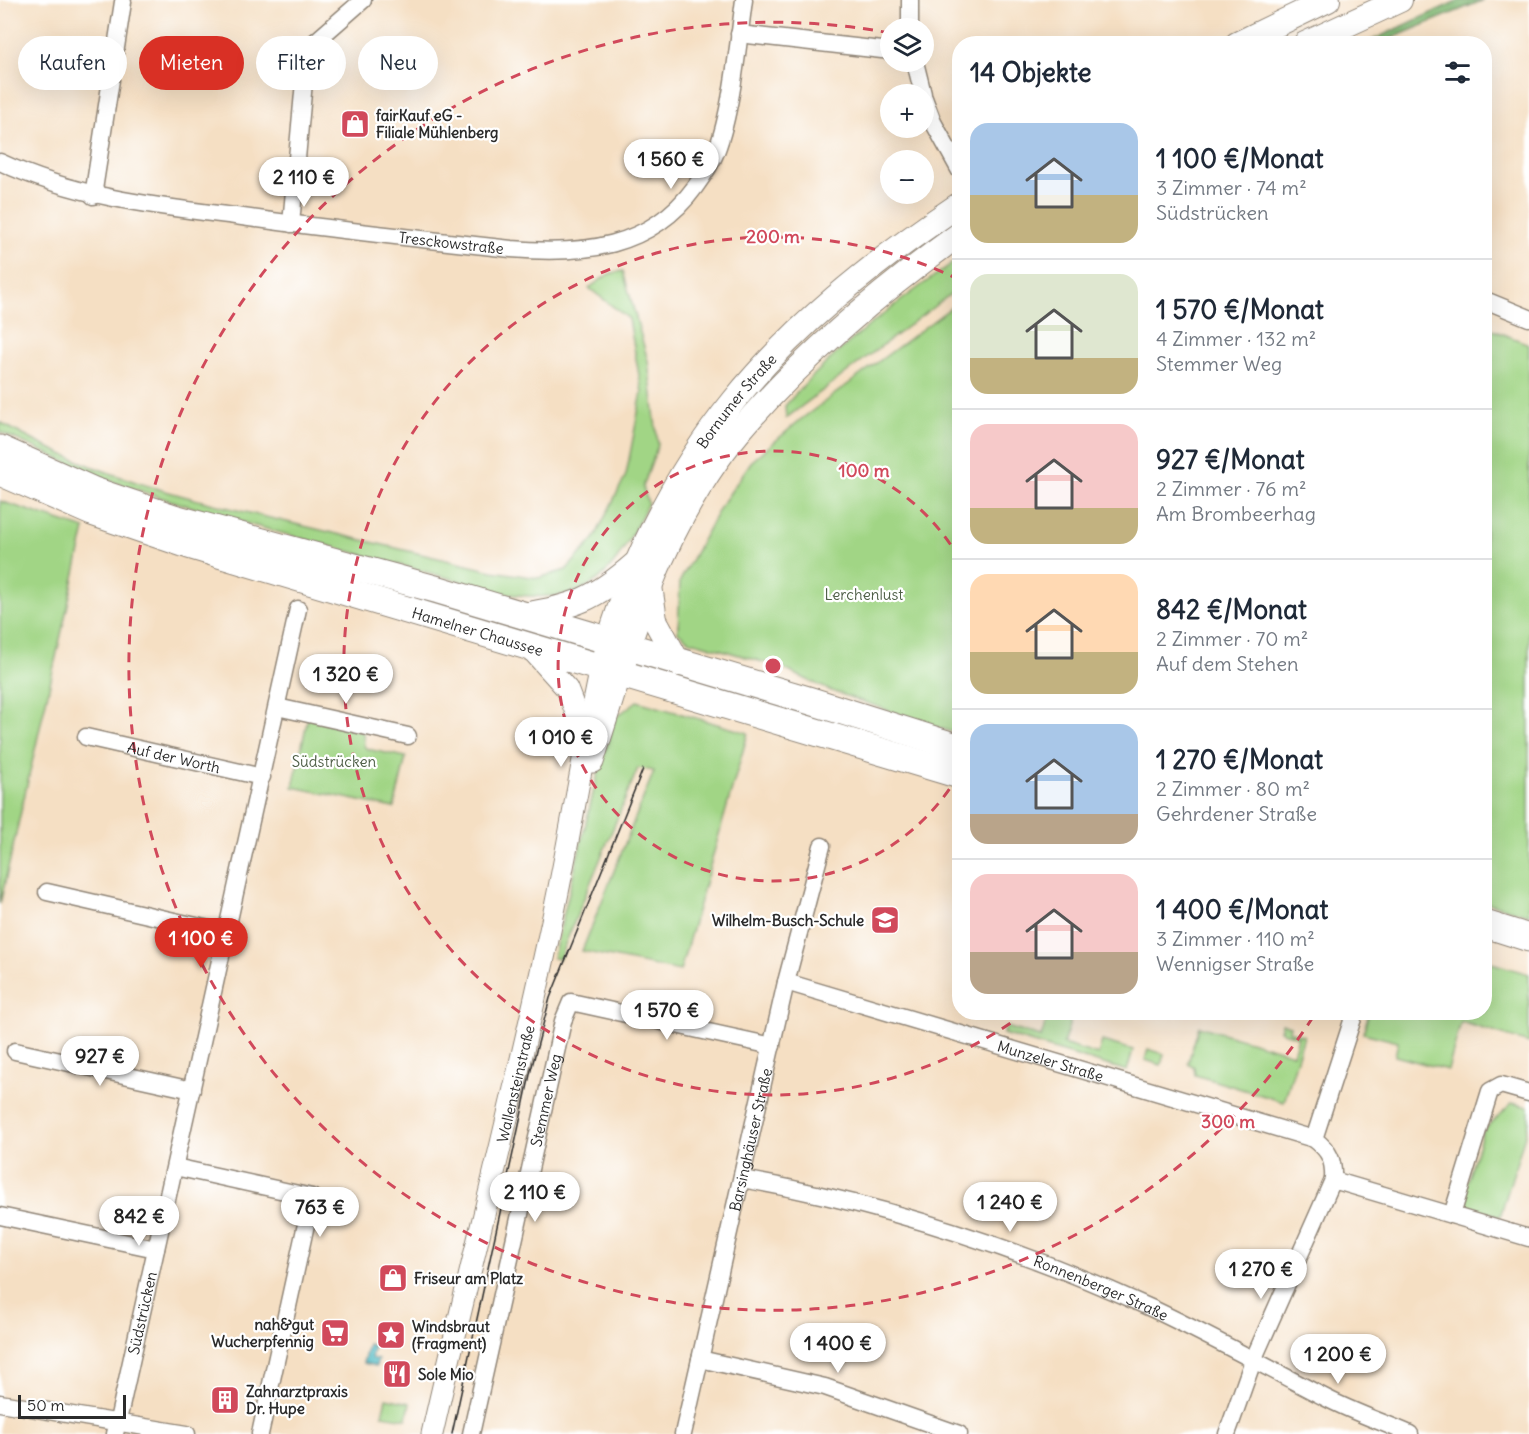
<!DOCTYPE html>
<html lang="de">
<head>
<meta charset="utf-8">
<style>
	:root { --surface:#fff; --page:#f6f6f7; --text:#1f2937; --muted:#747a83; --line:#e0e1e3; --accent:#d93025 }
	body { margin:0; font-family:Delius,sans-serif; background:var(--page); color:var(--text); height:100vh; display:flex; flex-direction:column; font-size:22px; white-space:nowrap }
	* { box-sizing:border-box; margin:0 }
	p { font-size:20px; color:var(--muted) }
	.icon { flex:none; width:33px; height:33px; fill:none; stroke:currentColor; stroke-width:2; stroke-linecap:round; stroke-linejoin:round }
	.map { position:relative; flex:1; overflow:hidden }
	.side { position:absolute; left:952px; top:36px; width:540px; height:984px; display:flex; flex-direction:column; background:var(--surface); border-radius:24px; box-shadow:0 6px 24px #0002 }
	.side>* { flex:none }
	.top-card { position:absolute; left:18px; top:36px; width:570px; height:54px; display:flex; gap:12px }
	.controls { position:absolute; left:880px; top:18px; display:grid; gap:12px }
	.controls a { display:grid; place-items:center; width:54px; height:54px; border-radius:50%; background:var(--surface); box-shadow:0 6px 24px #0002; font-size:30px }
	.scale { position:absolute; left:18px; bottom:15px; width:108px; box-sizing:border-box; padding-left:6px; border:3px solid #2b2b2b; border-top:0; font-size:16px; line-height:21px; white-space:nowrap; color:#2b2b2b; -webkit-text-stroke:4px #fff; paint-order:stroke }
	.price { position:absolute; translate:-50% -51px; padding:0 14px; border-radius:21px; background:#fff; color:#222; font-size:20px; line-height:39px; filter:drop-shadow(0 2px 3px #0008) }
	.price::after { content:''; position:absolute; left:50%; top:36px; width:18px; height:14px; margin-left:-9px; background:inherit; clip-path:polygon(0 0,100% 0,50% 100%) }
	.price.current { background:var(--accent); color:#fff }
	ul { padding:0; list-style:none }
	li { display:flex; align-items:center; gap:18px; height:150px; padding:0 18px }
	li+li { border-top:2px solid var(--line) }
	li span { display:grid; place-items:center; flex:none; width:168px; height:120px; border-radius:18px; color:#555 }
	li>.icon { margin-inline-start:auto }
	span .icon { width:72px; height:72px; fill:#fffc; stroke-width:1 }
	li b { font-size:26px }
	h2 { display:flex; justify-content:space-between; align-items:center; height:72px; padding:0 18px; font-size:26px }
	.pill { padding:0 21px; border-radius:27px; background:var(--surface); box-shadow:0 6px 24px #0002; font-size:21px; line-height:54px }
	.pill.current { background:var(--accent); color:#fff }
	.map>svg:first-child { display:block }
</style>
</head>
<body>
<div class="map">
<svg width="1529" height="1434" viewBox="0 0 1529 1434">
	<rect width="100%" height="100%" fill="#fff"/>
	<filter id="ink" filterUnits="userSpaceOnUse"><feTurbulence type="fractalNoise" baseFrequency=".0167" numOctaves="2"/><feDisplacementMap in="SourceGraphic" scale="12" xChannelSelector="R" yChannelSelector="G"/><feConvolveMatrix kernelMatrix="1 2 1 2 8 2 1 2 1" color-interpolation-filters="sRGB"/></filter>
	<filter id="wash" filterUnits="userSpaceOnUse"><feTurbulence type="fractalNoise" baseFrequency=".008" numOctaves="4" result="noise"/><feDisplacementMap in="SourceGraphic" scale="24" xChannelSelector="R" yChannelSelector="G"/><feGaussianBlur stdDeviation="1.35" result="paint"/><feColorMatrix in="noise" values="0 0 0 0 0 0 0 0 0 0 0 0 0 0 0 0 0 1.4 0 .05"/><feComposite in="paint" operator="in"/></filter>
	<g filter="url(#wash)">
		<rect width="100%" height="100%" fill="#f5dfc3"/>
		<path fill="#a1d585" stroke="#668058" stroke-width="1.5" d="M 960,258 L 960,287 L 786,418 L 785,406 C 834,349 898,301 960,258 Z
			M 623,271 L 648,361 L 658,445 L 643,487 L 648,503 C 613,574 595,606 508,594 L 248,524 L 162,498 L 100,477 L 0,432 L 0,422 C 88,475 189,499 287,522 C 356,538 424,555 492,571 L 538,578 L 566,570 L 594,539 L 626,475 L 642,392 L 629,319 L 589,288 L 609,274 Z
			M 960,301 L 960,735 L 829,690 L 780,667 L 688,640 L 678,632 L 680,581 L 721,506 L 751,462 L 800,420 Z
			M 1485,327 L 1529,344 L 1529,915 L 1485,902 Z
			M 0,501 L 85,529 L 0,904 Z
			M 637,701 L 748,733 L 680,971 L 582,951 L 654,771 L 638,768 L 559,959 L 553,958 L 601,761 L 616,717 Z
			M 308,717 L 363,732 L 364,746 L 367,749 L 406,757 L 394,808 L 293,787 Z
			M 1485,961 L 1529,974 L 1529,1043 L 1461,1022 L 1448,1070 L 1395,1056 L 1398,1042 L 1363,1033 L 1369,1013 L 1442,1012 L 1454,1016 L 1449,1013 L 1485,1012 Z
			M 1049,1013 L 1073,1013 L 1063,1044 L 1098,1055 L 1102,1041 L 1133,1050 L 1127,1071 L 1003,1034 L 1006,1027 L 1041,1037 Z
			M 1282,1023 L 1290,1026 L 1289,1031 L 1304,1036 L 1284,1102 L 1195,1075 L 1194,1067 L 1188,1063 L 1199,1026 L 1293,1054 L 1298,1037 L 1280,1031 Z
			M 1148,1049 L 1164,1054 L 1161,1065 L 1145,1060 Z
			M 1512,1103 L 1529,1107 L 1529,1122 L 1500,1217 L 1460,1204 L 1483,1131 Z
			M 386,1398 L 410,1403 L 407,1419 L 382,1415 Z"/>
		<path fill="#80b672" stroke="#56704e" stroke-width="1.5" d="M 1459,0 L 1484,0 L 1380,43 L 1366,43 Z"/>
		<path fill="#49b8c1" stroke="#3a7276" stroke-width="1.5" d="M 368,1344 L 374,1346 L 371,1358 L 378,1360 L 376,1366 L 363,1363 Z"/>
	</g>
	<g filter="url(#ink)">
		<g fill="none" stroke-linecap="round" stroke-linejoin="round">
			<g stroke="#908577" stroke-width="19">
				<g id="minor">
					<path d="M 910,0 L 910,28"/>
					<path d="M 739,34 L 891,51"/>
					<path d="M 915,62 L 923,94"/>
					<path d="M 924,98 L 933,122 L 960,171"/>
					<path id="s1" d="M 0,162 C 75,197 154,206 235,216 C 327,229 419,239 511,249 C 582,255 650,249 695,187 C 703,176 711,165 716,152 C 732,111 738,44 744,0"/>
					<path d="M 93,196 L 123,2"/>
					<path d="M 291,224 L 307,49 L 363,0"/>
					<path d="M 1485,300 L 1529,318"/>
					<path d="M 277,707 L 408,736"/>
					<path id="s2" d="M 86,737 L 262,777"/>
					<path d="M 47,892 L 227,933"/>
					<path id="s3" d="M 786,982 L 1314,1139 C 1330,1151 1334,1161 1333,1180 L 1529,1238"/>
					<path d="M 15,1051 L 192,1090"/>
					<path d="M 1314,1139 L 1355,1012"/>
					<path d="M 175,1167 L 312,1197 L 260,1434"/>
					<path id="s4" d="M 742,1179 C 884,1204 1022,1249 1153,1309 C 1212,1337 1268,1368 1326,1398 C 1353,1412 1382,1422 1410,1434"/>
					<path d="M 1452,1215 L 1490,1091 L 1501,1085 L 1529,1093"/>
					<path d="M 0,1216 L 156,1249"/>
					<path d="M 700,1359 L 825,1387 L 959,1434"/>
					<path d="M 0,1403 L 187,1434"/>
					<path id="s5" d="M 115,1434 L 298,609"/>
					<path id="s6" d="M 471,1434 L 563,1021 L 571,1002 L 772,1046"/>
					<path id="s7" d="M 683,1434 L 786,982 L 822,846"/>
					<path d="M 1227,1434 L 1254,1358 L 1333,1180"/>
				</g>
			</g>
			<g stroke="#908577" stroke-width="23">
				<g id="tertiary">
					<path d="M 530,648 L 567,689 L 585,736"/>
					<path d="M 593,762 L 621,673"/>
					<path id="s8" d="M 432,1434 C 470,1267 513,1102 549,935 C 569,846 582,757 601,668"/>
				</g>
			</g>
			<g stroke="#908577" stroke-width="26">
				<g id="secondary">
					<path d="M 1237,44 L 1328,0"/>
					<path d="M 1305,44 L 1400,0"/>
					<path d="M 650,586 L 655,620 L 679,664"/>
					<path d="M 522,615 C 574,607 595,599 635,564"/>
					<path d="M 623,665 C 647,580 689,487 749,420 C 809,352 886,287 960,234"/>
					<path id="s9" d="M 601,668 C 659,451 778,326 960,204"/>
				</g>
			</g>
			<g stroke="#908577" stroke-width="29">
				<g id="primary">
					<path d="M 0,449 L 94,491 L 174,518 L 439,590 L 811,701 L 960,748"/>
					<path id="s10" d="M 0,472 L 92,512 L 189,545 L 960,775"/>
					<path d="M 1485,924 L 1529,938"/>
				</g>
			</g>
			<use href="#minor" stroke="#fff" stroke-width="16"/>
			<use href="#tertiary" stroke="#fff" stroke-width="21"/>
			<use href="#secondary" stroke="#fff" stroke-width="24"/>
			<use href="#primary" stroke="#fff" stroke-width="27"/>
			<path stroke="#2b2b2b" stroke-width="1.5" d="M 452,1434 L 531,1070 L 550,998 L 643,769"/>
		</g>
	</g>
	<g fill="none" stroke="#d1495b" stroke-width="3" stroke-dasharray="10 8">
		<path d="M959 774A215 215 0 1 1 959 558"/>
		<path d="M1025 1013A429 429 0 1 1 958 279"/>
		<path d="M1313 1017A644 644 0 1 1 890 33"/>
	</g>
	<defs>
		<g id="shop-square" transform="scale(1.5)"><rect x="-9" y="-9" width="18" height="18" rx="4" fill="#d1495b" stroke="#fff"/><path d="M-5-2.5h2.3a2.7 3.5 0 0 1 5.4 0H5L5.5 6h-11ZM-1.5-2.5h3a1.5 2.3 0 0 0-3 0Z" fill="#fff"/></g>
		<g id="school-square" transform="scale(1.5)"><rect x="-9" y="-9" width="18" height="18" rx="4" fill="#d1495b" stroke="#fff"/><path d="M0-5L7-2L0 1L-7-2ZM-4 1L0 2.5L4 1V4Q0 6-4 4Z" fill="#fff"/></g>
		<g id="supermarket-square" transform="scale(1.5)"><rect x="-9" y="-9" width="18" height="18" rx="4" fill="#d1495b" stroke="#fff"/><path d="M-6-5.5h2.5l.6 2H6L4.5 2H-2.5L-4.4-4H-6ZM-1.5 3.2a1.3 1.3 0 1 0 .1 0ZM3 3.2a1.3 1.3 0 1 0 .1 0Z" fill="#fff"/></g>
		<g id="sight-square" transform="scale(1.5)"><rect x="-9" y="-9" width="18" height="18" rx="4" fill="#d1495b" stroke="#fff"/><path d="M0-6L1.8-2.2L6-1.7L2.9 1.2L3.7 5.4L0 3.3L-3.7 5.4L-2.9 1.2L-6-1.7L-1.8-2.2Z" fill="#fff"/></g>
		<g id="restaurant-square" transform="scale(1.5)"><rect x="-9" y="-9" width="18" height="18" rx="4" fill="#d1495b" stroke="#fff"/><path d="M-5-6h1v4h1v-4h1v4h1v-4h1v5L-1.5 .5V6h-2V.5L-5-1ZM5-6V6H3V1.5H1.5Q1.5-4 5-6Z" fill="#fff"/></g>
		<g id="building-square" transform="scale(1.5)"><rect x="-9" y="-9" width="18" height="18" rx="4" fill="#d1495b" stroke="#fff"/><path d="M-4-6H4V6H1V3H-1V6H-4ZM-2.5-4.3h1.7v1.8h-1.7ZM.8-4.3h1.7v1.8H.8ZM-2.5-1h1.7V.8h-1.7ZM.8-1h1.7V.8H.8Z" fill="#fff"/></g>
	</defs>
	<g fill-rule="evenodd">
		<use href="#shop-square" x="355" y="124"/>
		<use href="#school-square" x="885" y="920"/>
		<use href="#shop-square" x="393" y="1278"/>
		<use href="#supermarket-square" x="335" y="1333"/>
		<use href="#sight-square" x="391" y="1335"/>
		<use href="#restaurant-square" x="397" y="1374"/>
		<use href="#building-square" x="225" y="1400"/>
	</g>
	<g text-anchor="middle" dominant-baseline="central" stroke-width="4.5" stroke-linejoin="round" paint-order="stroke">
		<g font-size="15" font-weight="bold" fill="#2b2b2b" stroke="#fff" text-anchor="start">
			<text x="376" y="115">fairKauf eG -<tspan x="376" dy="17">Filiale Mühlenberg</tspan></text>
			<text x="864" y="920" text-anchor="end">Wilhelm-Busch-Schule</text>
			<text x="414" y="1278">Friseur am Platz</text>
			<text x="314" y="1324" text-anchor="end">nah&amp;gut<tspan x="314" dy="17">Wucherpfennig</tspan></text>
			<text x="412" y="1326">Windsbraut<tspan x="412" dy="17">(Fragment)</tspan></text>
			<text x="418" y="1374">Sole Mio</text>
			<text x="246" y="1391">Zahnarztpraxis<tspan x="246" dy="17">Dr. Hupe</tspan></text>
		</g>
		<g font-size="15" fill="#2b2b2b" stroke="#fff">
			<text stroke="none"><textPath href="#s1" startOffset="460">Tresckowstraße</textPath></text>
			<text stroke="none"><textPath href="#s9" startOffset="302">Bornumer Straße</textPath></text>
			<text stroke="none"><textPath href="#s10" startOffset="504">Hamelner Chaussee</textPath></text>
			<text stroke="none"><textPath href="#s2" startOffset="90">Auf der Worth</textPath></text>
			<text stroke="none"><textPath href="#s3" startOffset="276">Munzeler Straße</textPath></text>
			<text stroke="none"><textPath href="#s8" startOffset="360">Wallensteinstraße</textPath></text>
			<text stroke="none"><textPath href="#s6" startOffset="342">Stemmer Weg</textPath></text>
			<text stroke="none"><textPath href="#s7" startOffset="302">Barsinghäuser Straße</textPath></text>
			<text stroke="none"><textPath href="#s4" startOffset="376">Ronnenberger Straße</textPath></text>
			<text stroke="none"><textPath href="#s5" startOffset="124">Südstrücken</textPath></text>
		</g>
		<g font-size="15" fill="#4e5e46" stroke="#fff">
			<text x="864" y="594">Lerchenlust</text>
			<text x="334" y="761">Südstrücken</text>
		</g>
	</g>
	<circle cx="773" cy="666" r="9" fill="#d1495b" stroke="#fff" stroke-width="3"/>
	<g font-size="18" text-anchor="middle" font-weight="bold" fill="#d1495b" stroke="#fff" stroke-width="4.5" stroke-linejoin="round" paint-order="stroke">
		<text x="773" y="243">200 m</text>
		<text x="864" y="477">100 m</text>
		<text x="1228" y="1128">300 m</text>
	</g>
</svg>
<div class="controls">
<a><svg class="icon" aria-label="layers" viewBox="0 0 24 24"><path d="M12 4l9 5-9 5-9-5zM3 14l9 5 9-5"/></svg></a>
<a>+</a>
<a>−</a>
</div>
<div class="scale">50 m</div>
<b class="price" style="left:671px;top:190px">1 560 €</b>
<b class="price" style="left:304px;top:208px">2 110 €</b>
<b class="price" style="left:346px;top:705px">1 320 €</b>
<b class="price" style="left:561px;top:768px">1 010 €</b>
<b class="price current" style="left:201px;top:969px">1 100 €</b>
<b class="price" style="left:667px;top:1041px">1 570 €</b>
<b class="price" style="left:100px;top:1087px">927 €</b>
<b class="price" style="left:535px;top:1223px">2 110 €</b>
<b class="price" style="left:1010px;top:1233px">1 240 €</b>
<b class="price" style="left:320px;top:1238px">763 €</b>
<b class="price" style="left:139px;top:1247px">842 €</b>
<b class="price" style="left:1261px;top:1300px">1 270 €</b>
<b class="price" style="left:838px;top:1374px">1 400 €</b>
<b class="price" style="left:1338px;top:1385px">1 200 €</b>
<div class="top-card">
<a class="pill">Kaufen</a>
<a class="pill current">Mieten</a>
<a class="pill">Filter</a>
<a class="pill">Neu</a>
</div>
<section class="side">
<h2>14 Objekte<svg class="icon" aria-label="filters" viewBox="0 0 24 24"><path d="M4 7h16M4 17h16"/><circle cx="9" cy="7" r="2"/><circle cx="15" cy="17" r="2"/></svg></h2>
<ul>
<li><span style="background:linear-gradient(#a9c7e8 60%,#c2b280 0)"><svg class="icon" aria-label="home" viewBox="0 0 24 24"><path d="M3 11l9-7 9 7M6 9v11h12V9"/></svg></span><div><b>1 100 €/Monat</b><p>3 Zimmer · 74 m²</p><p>Südstrücken</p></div></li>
<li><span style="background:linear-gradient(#dfe7d0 70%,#c2b280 0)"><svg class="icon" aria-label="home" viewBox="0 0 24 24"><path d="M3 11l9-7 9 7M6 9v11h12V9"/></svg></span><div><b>1 570 €/Monat</b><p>4 Zimmer · 132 m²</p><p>Stemmer Weg</p></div></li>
<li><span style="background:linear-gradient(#f6c9c9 70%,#c2b280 0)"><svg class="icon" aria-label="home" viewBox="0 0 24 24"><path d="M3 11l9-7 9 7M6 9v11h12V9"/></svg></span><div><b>927 €/Monat</b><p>2 Zimmer · 76 m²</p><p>Am Brombeerhag</p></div></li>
<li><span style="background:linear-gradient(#ffd9b3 65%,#c2b280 0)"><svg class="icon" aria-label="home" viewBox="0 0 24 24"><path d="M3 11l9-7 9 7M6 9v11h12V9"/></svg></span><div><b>842 €/Monat</b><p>2 Zimmer · 70 m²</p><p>Auf dem Stehen</p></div></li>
<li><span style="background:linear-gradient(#a9c7e8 75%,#b9a48a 0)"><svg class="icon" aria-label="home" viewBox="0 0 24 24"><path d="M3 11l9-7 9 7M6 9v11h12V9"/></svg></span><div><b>1 270 €/Monat</b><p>2 Zimmer · 80 m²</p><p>Gehrdener Straße</p></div></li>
<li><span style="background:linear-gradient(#f6c9c9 65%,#b9a48a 0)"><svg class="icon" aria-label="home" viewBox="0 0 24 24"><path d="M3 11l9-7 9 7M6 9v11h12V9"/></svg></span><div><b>1 400 €/Monat</b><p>3 Zimmer · 110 m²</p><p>Wennigser Straße</p></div></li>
</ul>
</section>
</div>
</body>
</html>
